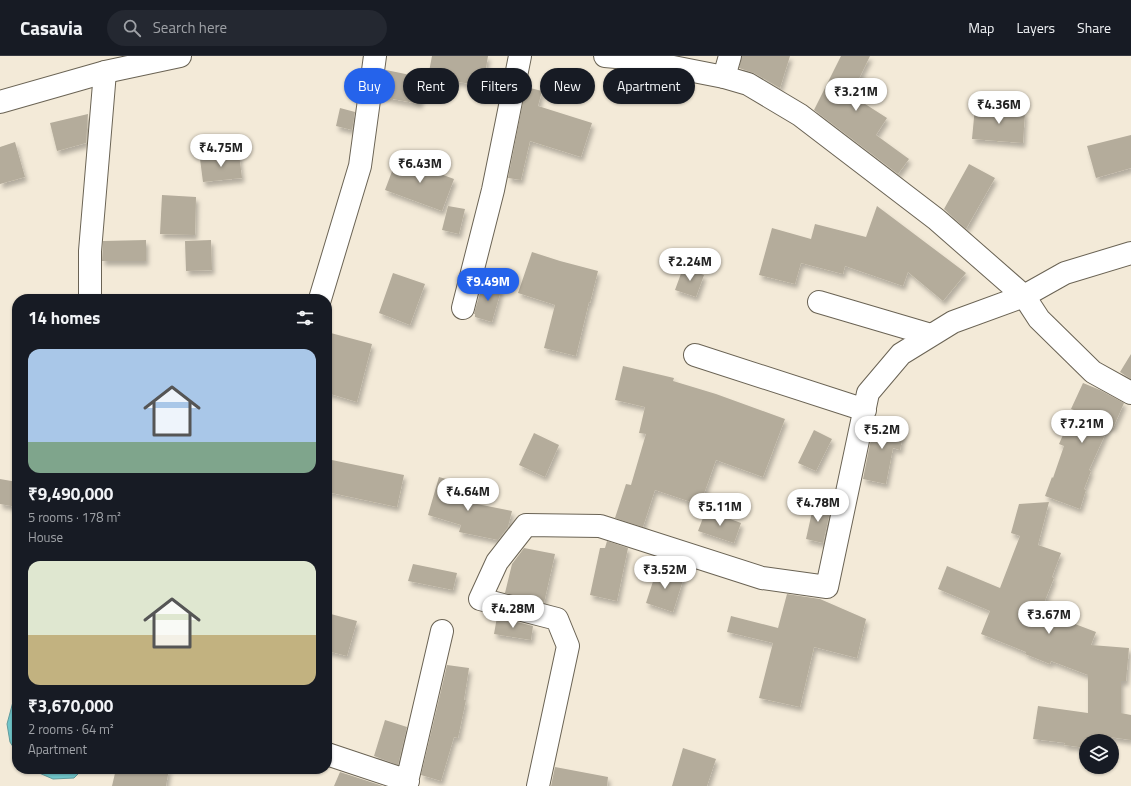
<!DOCTYPE html>
<html lang="en">
<head>
<meta charset="utf-8">
<style>
	:root { --surface:#171b24; --page:#242831; --text:#f1f3f6; --muted:#9ea1a6; --line:#363941; --accent:#2563eb }
	body { margin:0; font-family:"Titillium Web",sans-serif; background:var(--page); color:var(--text); height:100vh; display:flex; flex-direction:column; font-size:15px; white-space:nowrap }
	* { box-sizing:border-box; margin:0 }
	p { font-size:13px; color:var(--muted) }
	.icon { flex:none; width:22px; height:22px; fill:none; stroke:currentColor; stroke-width:2; stroke-linecap:round; stroke-linejoin:round }
	.map { position:relative; flex:1; overflow:hidden }
	.side { position:absolute; left:12px; top:238px; width:320px; height:480px; display:flex; flex-direction:column; background:var(--surface); border-radius:16px; box-shadow:0 1px 3px #0004 }
	.side>* { flex:none }
	.hud { position:absolute; left:344px; top:12px; width:380px; height:36px; display:flex; gap:8px }
	.controls { position:absolute; left:1079px; top:678px; display:grid; gap:8px }
	.controls a { display:grid; place-items:center; width:40px; height:40px; border-radius:50%; background:var(--surface); box-shadow:0 1px 3px #0004; font-size:20px }
	.price { position:absolute; translate:-50% -34px; padding:0 9px; border-radius:14px; background:#fff; color:#222; font-size:13px; line-height:26px; filter:drop-shadow(0 1px 2px #0008) }
	.price::after { content:''; position:absolute; left:50%; top:24px; width:12px; height:9px; margin-left:-6px; background:inherit; clip-path:polygon(0 0,100% 0,50% 100%) }
	.price.on { background:var(--accent); color:#fff }
	ul { padding:0; list-style:none }
	li { display:grid; align-content:center; gap:8px; height:212px; padding:0 16px }
	li span { display:grid; place-items:center; height:124px; border-radius:12px; color:#555 }
	li>.icon { margin-inline-start:auto }
	span .icon { width:72px; height:72px; fill:#fffc; stroke-width:1 }
	li b { font-size:17px }
	h2 { display:flex; justify-content:space-between; align-items:center; height:48px; padding:0 16px; font-size:17px }
	.pill { padding:0 14px; border-radius:18px; background:var(--surface); box-shadow:0 1px 3px #0004; font-size:14px; line-height:36px }
	.pill.on { background:var(--accent); color:#fff }
	header { display:flex; align-items:center; gap:24px; box-sizing:border-box; height:56px; padding:0 20px; background:var(--surface); border-bottom:1px solid var(--line) }
	header strong { font-size:19px }
	nav { display:flex; gap:22px; margin-inline-start:auto; font-size:14px }
	.search { width:280px; height:36px; background:var(--page); display:flex; align-items:center; gap:10px; box-sizing:border-box; padding:0 14px; border-radius:22px; color:var(--muted); font-size:15px }
	.map>svg:first-child { display:block }
</style>
</head>
<body>
<header>
<strong>Casavia</strong>
<div class="search"><svg class="icon" aria-label="search" viewBox="0 0 24 24"><circle cx="10" cy="10" r="6"/><path d="M15 15l6 6"/></svg>Search here</div>
<nav><a>Map</a><a>Layers</a><a>Share</a></nav>
</header>
<div class="map">
<svg width="1131" height="730" viewBox="0 0 1131 730">
	<defs>
		<filter id="shadow"><feDropShadow dx="2.5" dy="4.5" stdDeviation="2" flood-color="#0004"/></filter>
	</defs>
	<rect width="100%" height="100%" fill="#f3ead8"/>
	<path fill="#70c6cb" stroke="#609b9d" d="M 17,631 L 17,697 L 10,686 L 7,668 Z
		M 30,713 L 83,713 L 74,722 L 53,723 Z"/>
	<path fill="#b4ac9b" filter="url(#shadow)" d="M 432,0 L 488,0 L 483,30 L 428,21 Z
		M 742,0 L 790,0 L 780,32 L 754,17 L 739,12 Z
		M 841,0 L 870,0 L 851,39 L 887,62 L 876,79 L 909,103 L 898,118 L 814,54 Z
		M 386,14 L 425,22 L 420,48 L 382,41 Z
		M 526,31 L 542,35 L 538,50 L 592,67 L 581,101 L 530,85 L 521,124 L 508,122 Z
		M 975,51 L 1025,56 L 1023,87 L 972,83 Z
		M 340,52 L 355,56 L 352,74 L 336,70 Z
		M 88,58 L 86,87 L 57,95 L 50,67 Z
		M 1131,79 L 1131,112 L 1096,122 L 1087,90 Z
		M 15,86 L 25,121 L 0,128 L 0,91 Z
		M 239,98 L 242,122 L 203,126 L 200,103 Z
		M 397,102 L 454,123 L 442,155 L 385,134 Z
		M 969,108 L 995,122 L 966,173 L 944,153 Z
		M 162,139 L 196,141 L 195,179 L 160,178 Z
		M 448,150 L 465,153 L 459,178 L 442,174 Z
		M 877,150 L 966,217 L 943,245 L 908,216 L 903,230 L 845,210 L 843,218 L 801,207 L 795,228 L 759,219 L 772,172 L 811,183 L 815,168 L 866,181 Z
		M 146,184 L 146,205 L 102,205 L 103,185 Z
		M 211,184 L 212,214 L 186,215 L 185,185 Z
		M 532,196 L 560,205 L 598,215 L 590,247 L 589,246 L 576,300 L 544,292 L 555,249 L 518,237 Z
		M 683,212 L 704,219 L 696,241 L 675,234 Z
		M 393,217 L 425,228 L 410,269 L 379,257 Z
		M 483,226 L 502,231 L 492,266 L 475,261 L 475,258 L 474,258 Z
		M 327,276 L 372,288 L 357,346 L 327,337 Z
		M 1131,298 L 1131,323 L 1120,316 Z
		M 623,310 L 674,322 L 673,325 L 716,338 L 785,363 L 763,421 L 716,404 L 700,449 L 655,434 L 643,471 L 615,462 L 626,428 L 631,429 L 646,378 L 639,377 L 645,351 L 615,344 Z
		M 1083,327 L 1100,334 L 1124,347 L 1113,372 L 1109,370 L 1089,414 L 1091,415 L 1084,433 L 1086,434 L 1080,453 L 1045,440 L 1052,421 L 1053,422 L 1064,390 L 1059,388 L 1074,354 L 1071,353 Z
		M 875,363 L 905,370 L 900,394 L 893,392 L 886,428 L 863,423 Z
		M 814,374 L 832,383 L 816,415 L 798,407 Z
		M 534,377 L 559,389 L 545,421 L 519,409 Z
		M 327,403 L 404,419 L 397,451 L 327,436 Z
		M 439,421 L 467,429 L 462,445 L 512,455 L 508,471 L 498,484 L 459,476 L 461,469 L 428,459 Z
		M 0,423 L 17,426 L 17,451 L 0,448 Z
		M 1049,446 L 1038,489 L 1061,497 L 1052,521 L 1054,522 L 1042,552 L 1068,563 L 1067,565 L 1096,576 L 1091,589 L 1129,592 L 1126,625 L 1121,625 L 1121,657 L 1131,659 L 1131,684 L 1102,680 L 1101,685 L 1086,685 L 1086,692 L 1064,689 L 1065,687 L 1033,683 L 1038,650 L 1088,657 L 1088,619 L 1051,605 L 1050,608 L 1025,598 L 1026,596 L 981,578 L 990,555 L 938,533 L 947,510 L 1000,532 L 1020,480 L 1011,477 L 1019,448 Z
		M 814,447 L 831,451 L 823,487 L 806,483 Z
		M 706,454 L 741,467 L 734,487 L 698,475 Z
		M 607,485 L 628,492 L 617,545 L 590,539 L 600,492 L 605,492 Z
		M 524,492 L 555,498 L 544,547 L 505,537 L 512,508 Z
		M 413,508 L 457,517 L 453,534 L 408,525 Z
		M 657,513 L 684,521 L 673,556 L 646,547 Z
		M 787,538 L 820,543 L 866,563 L 857,602 L 814,591 L 800,651 L 759,642 L 773,587 L 727,576 L 731,560 L 778,572 Z
		M 327,557 L 357,565 L 347,600 L 327,595 Z
		M 497,561 L 533,570 L 531,584 L 494,578 Z
		M 447,609 L 469,612 L 464,644 L 466,644 L 458,682 L 454,681 L 441,725 L 421,719 Z
		M 385,664 L 407,671 L 398,709 L 374,700 Z
		M 683,692 L 716,703 L 707,730 L 672,730 Z
		M 555,711 L 608,721 L 607,730 L 551,730 Z
		M 116,713 L 169,713 L 166,730 L 112,730 Z
		M 340,716 L 383,730 L 334,730 Z"/>
	<g fill="none" stroke-linecap="round" stroke-linejoin="round">
		<g stroke="#6a6354" stroke-width="24">
			<path id="street" d="M 724,21 L 730,0
				M 90,243 L 90,195 L 105,16
				M 320,243 L 360,110 L 375,0
				M 819,246 L 931,279
				M 463,252 L 493,134 L 506,70 L 520,0
				M 695,299 L 865,354
				M 327,698 L 408,725
				M 406,730 L 442,575
				M 538,730 L 568,590 L 557,563 L 480,543 L 497,506 L 526,469 L 600,470 L 762,522 L 827,531 L 868,337 L 901,298 L 953,266 L 1024,240 L 1065,217 L 1131,197"/>
		</g>
		<g stroke="#6a6354" stroke-width="24">
			<path id="secondary" d="M 605,0 L 627,2 L 724,21 L 748,28 L 800,59 L 936,163 L 1024,240 L 1039,263 L 1093,316 L 1131,337
				M 0,46 L 105,16 L 180,0"/>
		</g>
		<use href="#street" stroke="#fff" stroke-width="22"/>
		<use href="#secondary" stroke="#fff" stroke-width="22"/>
	</g>
</svg>
<div class="controls">
<a><svg class="icon" aria-label="layers" viewBox="0 0 24 24"><path d="M12 4l9 5-9 5-9-5zM3 14l9 5 9-5"/></svg></a>
</div>
<b class="price" style="left:856px;top:56px">₹3.21M</b>
<b class="price" style="left:999px;top:69px">₹4.36M</b>
<b class="price" style="left:221px;top:112px">₹4.75M</b>
<b class="price" style="left:420px;top:128px">₹6.43M</b>
<b class="price" style="left:690px;top:226px">₹2.24M</b>
<b class="price on" style="left:488px;top:246px">₹9.49M</b>
<b class="price" style="left:1082px;top:388px">₹7.21M</b>
<b class="price" style="left:882px;top:394px">₹5.2M</b>
<b class="price" style="left:468px;top:456px">₹4.64M</b>
<b class="price" style="left:818px;top:467px">₹4.78M</b>
<b class="price" style="left:720px;top:471px">₹5.11M</b>
<b class="price" style="left:665px;top:534px">₹3.52M</b>
<b class="price" style="left:513px;top:573px">₹4.28M</b>
<b class="price" style="left:1049px;top:579px">₹3.67M</b>
<div class="hud">
<a class="pill on">Buy</a>
<a class="pill">Rent</a>
<a class="pill">Filters</a>
<a class="pill">New</a>
<a class="pill">Apartment</a>
</div>
<section class="side">
<h2>14 homes<svg class="icon" aria-label="filters" viewBox="0 0 24 24"><path d="M4 7h16M4 17h16"/><circle cx="9" cy="7" r="2"/><circle cx="15" cy="17" r="2"/></svg></h2>
<ul>
<li><span style="background:linear-gradient(#a9c7e8 75%,#7fa58c 0)"><svg class="icon" aria-label="home" viewBox="0 0 24 24"><path d="M3 11l9-7 9 7M6 9v11h12V9"/></svg></span><div><b>₹9,490,000</b><p>5 rooms · 178 m²</p><p>House</p></div></li>
<li><span style="background:linear-gradient(#dfe7d0 60%,#c2b280 0)"><svg class="icon" aria-label="home" viewBox="0 0 24 24"><path d="M3 11l9-7 9 7M6 9v11h12V9"/></svg></span><div><b>₹3,670,000</b><p>2 rooms · 64 m²</p><p>Apartment</p></div></li>
</ul>
</section>
</div>
</body>
</html>
